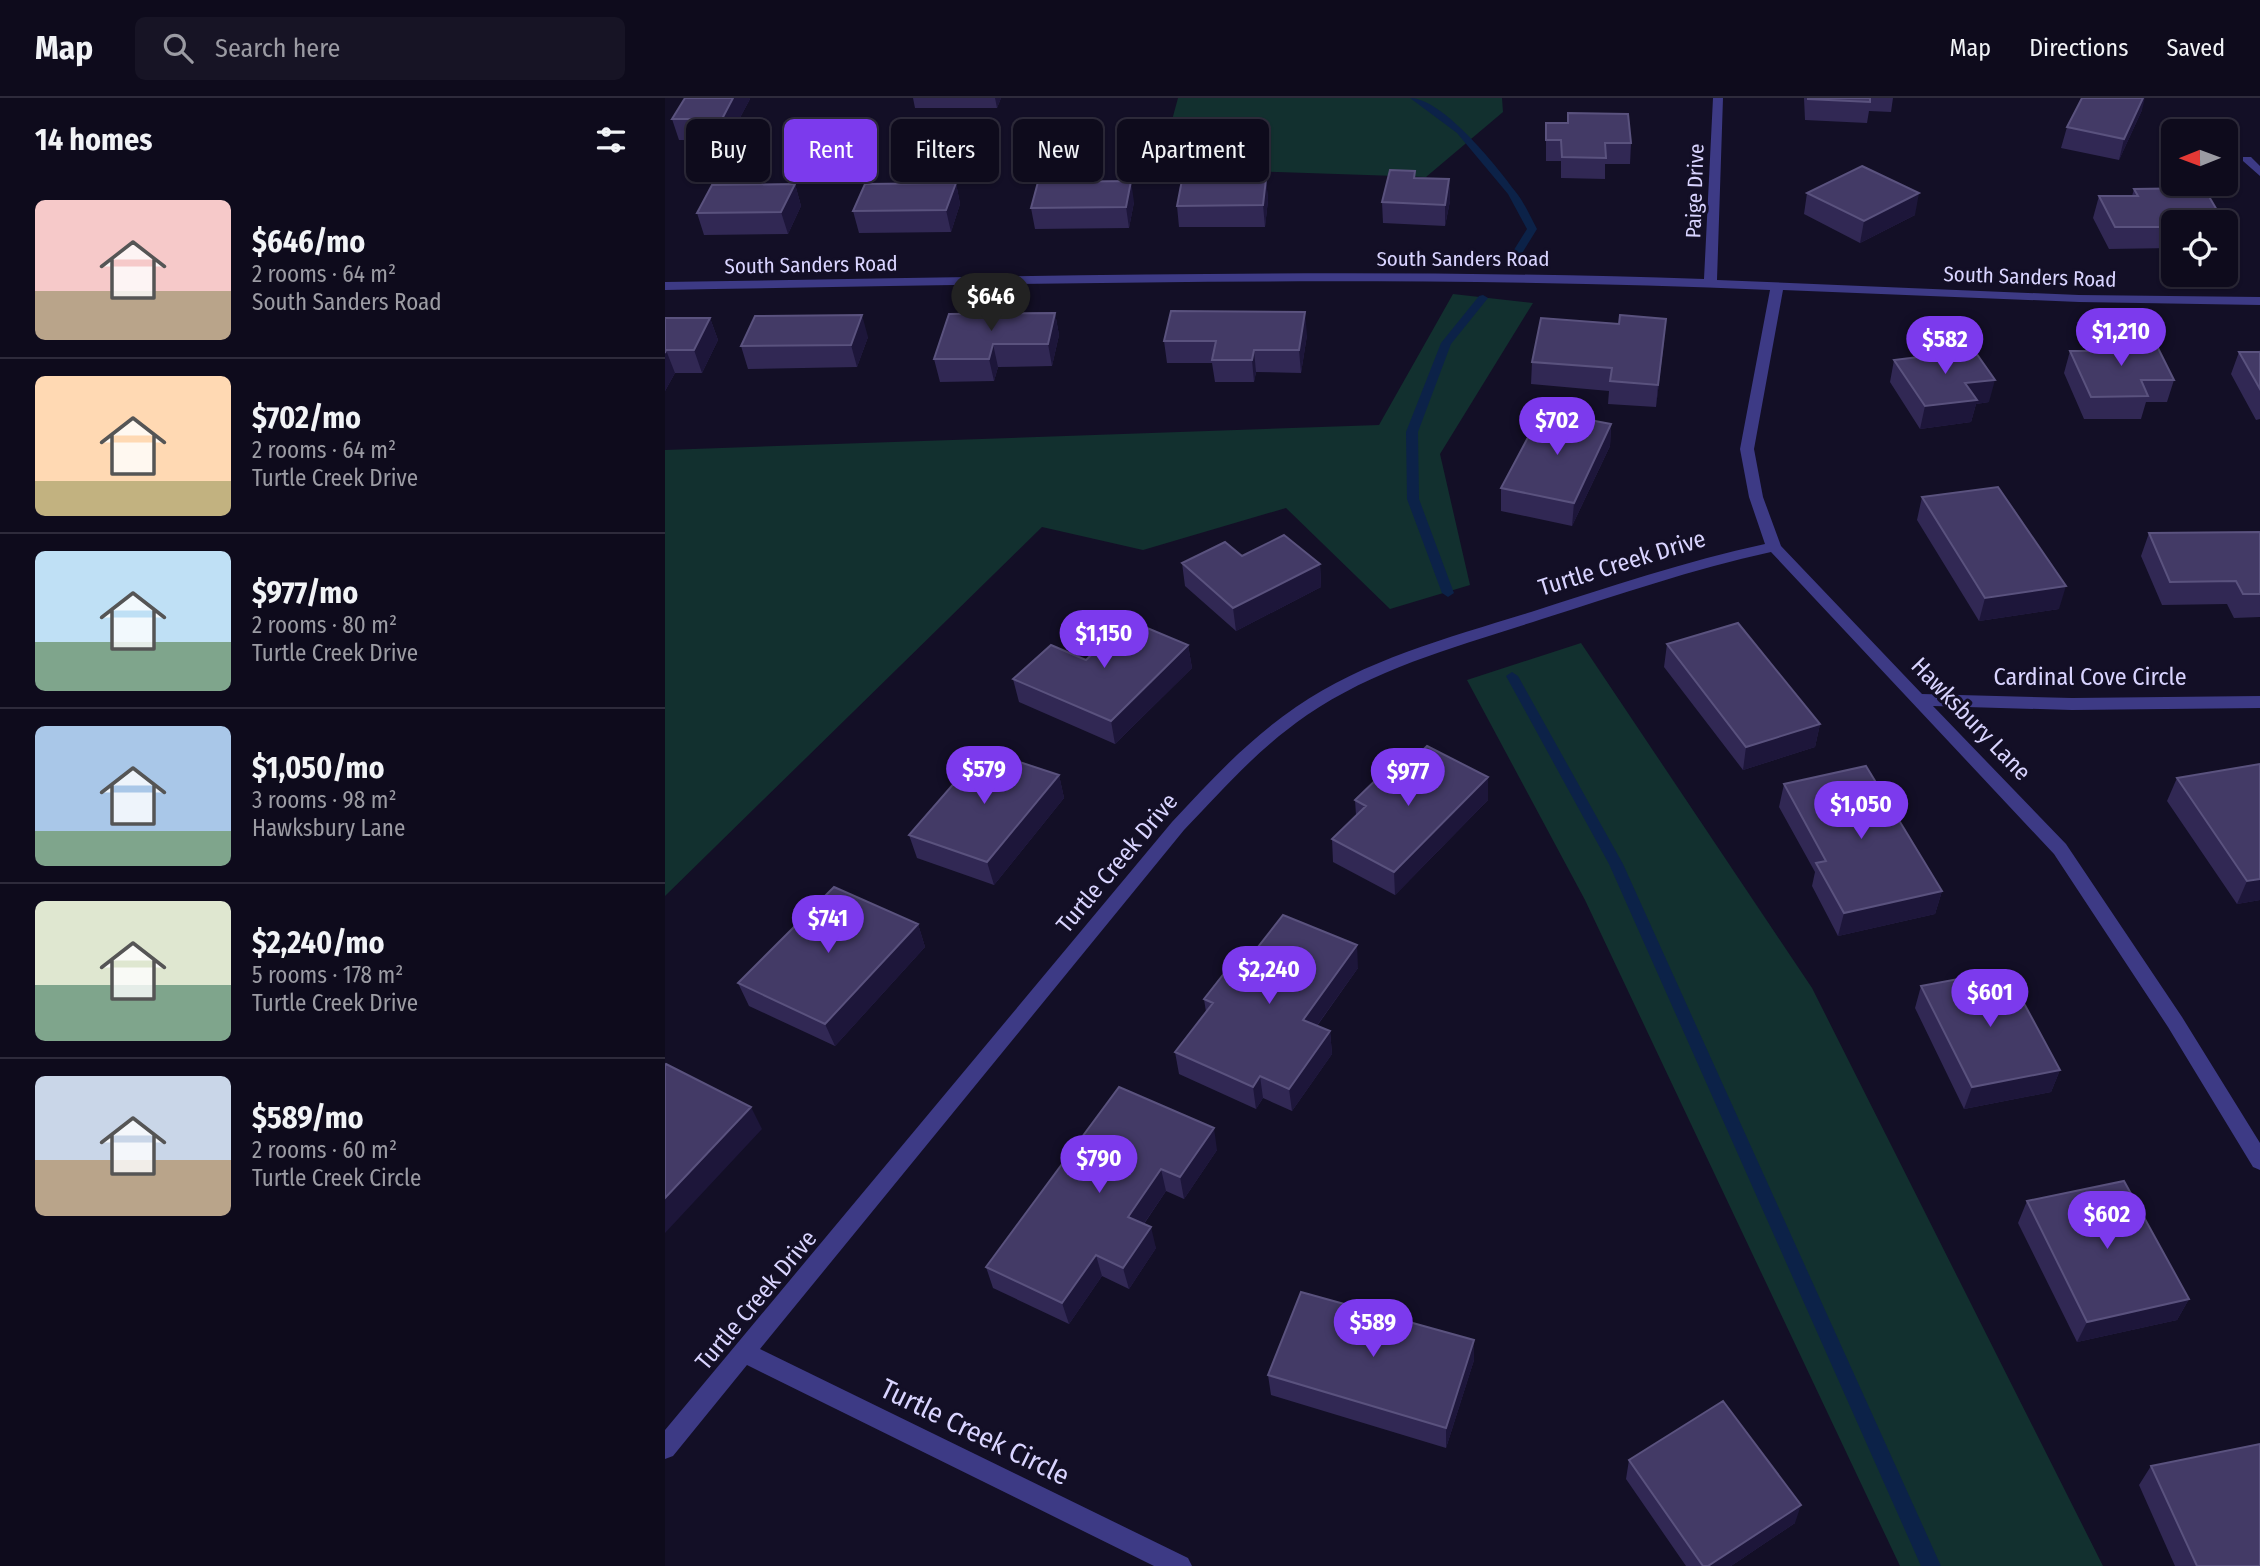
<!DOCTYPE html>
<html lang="en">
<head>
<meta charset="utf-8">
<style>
	:root { --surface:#0e0b1c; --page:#171425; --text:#f1f3f6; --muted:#9b9ba3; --line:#2e2b3b; --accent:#7c3aed }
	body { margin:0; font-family:"Fira Sans Condensed",sans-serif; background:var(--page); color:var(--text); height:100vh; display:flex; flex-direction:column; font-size:26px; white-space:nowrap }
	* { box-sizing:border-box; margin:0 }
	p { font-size:23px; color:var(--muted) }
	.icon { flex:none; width:38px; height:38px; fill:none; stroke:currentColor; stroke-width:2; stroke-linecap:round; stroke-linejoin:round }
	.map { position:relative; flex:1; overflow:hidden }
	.drawer { display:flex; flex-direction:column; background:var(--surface); width:665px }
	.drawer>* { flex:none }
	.guide { position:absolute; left:21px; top:21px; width:665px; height:63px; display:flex; gap:14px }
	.needle { width:46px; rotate:269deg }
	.controls { position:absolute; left:1496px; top:21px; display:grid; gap:14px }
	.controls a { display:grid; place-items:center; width:77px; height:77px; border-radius:10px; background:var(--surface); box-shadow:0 2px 5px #0004,0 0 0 2px var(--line); font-size:35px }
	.price { position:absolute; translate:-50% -60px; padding:0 16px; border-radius:24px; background:var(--accent); color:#fff; font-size:23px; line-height:46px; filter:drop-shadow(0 2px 4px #0008) }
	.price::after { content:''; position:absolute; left:50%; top:42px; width:21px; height:16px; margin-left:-10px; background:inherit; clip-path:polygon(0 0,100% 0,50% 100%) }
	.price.current { background:#222; color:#fff }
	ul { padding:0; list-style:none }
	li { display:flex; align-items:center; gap:21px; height:175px; padding:0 35px }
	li+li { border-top:2px solid var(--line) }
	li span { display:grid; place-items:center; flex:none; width:196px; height:140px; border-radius:10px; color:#555 }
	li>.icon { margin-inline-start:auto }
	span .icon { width:84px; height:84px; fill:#fffc; stroke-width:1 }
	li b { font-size:30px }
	h2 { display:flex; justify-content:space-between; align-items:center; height:84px; padding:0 35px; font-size:30px }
	.chip { padding:0 24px; border-radius:10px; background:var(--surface); box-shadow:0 2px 5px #0004,0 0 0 2px var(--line); font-size:24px; line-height:63px }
	.chip.current { background:var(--accent); color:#fff }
	header { display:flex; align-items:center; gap:42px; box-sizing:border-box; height:98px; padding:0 35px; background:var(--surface); border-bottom:2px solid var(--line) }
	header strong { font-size:33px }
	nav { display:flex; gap:38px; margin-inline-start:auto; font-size:24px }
	.search { width:490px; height:63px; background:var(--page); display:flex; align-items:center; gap:18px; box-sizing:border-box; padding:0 24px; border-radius:10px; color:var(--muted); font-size:26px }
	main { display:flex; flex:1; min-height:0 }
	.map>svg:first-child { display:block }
</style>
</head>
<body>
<header>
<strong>Map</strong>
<div class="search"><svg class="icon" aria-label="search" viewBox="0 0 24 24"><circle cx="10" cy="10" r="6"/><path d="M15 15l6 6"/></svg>Search here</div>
<nav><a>Map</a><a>Directions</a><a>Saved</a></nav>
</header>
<main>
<section class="drawer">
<h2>14 homes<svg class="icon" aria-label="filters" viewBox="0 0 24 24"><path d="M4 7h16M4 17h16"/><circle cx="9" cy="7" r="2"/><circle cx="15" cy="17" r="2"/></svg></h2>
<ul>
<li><span style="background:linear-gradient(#f6c9c9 65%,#b9a48a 0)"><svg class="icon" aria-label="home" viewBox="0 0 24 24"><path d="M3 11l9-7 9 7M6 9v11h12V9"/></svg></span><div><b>$646/mo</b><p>2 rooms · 64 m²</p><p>South Sanders Road</p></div></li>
<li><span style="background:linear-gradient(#ffd9b3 75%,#c2b280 0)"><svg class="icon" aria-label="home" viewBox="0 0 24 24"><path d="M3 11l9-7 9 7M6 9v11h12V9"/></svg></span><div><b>$702/mo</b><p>2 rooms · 64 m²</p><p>Turtle Creek Drive</p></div></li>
<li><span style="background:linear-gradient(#bfe0f5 65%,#7fa58c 0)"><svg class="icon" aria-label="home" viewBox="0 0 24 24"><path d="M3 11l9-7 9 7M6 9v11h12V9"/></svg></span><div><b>$977/mo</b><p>2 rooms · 80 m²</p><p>Turtle Creek Drive</p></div></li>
<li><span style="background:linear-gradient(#a9c7e8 75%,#7fa58c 0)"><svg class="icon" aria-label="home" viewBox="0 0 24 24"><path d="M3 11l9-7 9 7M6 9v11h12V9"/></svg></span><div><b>$1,050/mo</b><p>3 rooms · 98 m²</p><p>Hawksbury Lane</p></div></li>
<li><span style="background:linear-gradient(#dfe7d0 60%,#7fa58c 0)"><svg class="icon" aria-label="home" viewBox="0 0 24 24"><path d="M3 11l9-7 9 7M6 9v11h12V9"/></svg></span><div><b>$2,240/mo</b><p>5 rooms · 178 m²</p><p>Turtle Creek Drive</p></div></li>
<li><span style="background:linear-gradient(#c9d6e8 60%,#b9a48a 0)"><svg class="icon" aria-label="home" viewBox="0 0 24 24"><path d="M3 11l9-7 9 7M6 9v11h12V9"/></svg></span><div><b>$589/mo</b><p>2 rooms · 60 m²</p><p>Turtle Creek Circle</p></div></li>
</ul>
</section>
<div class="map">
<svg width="1595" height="1468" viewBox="0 0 1595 1468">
	<rect width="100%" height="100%" fill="#130f26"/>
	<path fill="#12302f" d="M 513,0 L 837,0 L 838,14 L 761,79 L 494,70 Z
		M 788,196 L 868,205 L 775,356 L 805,487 L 725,511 L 621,410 L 478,452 L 377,429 L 0,798 L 0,352 L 714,327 Z
		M 916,545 L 1147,890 L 1438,1468 L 1235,1468 L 920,802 L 802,582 Z"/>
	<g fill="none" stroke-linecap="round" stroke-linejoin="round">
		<path fill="#0c2248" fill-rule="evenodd" d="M 745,0 C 777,0 831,67 850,93 C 859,104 865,118 872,131 L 851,165 L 842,163 L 862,131 L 843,96 L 792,35 Z
			M 818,197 L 823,200 L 786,246 L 753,334 L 754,401 L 789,495 L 783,499 L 777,495 L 742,401 L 741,334 L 776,245 L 814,198 Z
			M 847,574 L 853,578 L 958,766 L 1276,1468 L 1256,1468 L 944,766 L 841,578 Z"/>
		<path fill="#3d3a85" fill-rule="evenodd" d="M 1048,0 L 1058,0 L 1052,182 L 1414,197 L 1595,199 L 1595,207 L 1414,204 L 1118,192 L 1089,351 L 1098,399 L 1116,448 L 1257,596 L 1407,600 L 1595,598 L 1595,610 L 1407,612 L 1268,608 L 1401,746 L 1517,919 L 1595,1045 L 1595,1072 L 1588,1069 L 1503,929 L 1389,756 L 1106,454 C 1028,471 953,497 877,521 C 797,547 712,569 642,617 C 593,651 560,689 519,732 L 95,1251 L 523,1460 L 527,1468 L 489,1468 L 82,1267 L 8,1358 L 0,1361 L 0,1332 L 507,724 C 547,681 583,642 631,609 C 701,561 786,539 866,514 C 944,489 1021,463 1100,446 L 1084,399 L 1075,351 L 1105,192 C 738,176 368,186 0,192 L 0,184 C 346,179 693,169 1039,181 Z
			M 1578,59 L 1586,59 L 1595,68 L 1595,78 L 1578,63 Z"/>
	</g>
	<path fill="#312854" d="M 20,0 L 85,0 L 85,1 L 63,42 L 14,42 L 7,21 Z
		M 248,0 L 336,0 L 332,10 L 250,10 Z
		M 1139,0 L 1228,0 L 1226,14 L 1204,13 L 1202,25 L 1140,22 Z
		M 1477,12 L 1454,62 L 1396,50 L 1402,29 Z
		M 903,15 L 966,45 L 965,66 L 940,66 L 940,81 L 896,80 L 896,63 L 881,63 L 881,25 L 902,25 Z
		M 750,80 L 784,81 L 785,103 L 780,128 L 718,125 L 717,104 Z
		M 601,81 L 603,102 L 600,129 L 514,129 L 512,108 Z
		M 291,85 L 295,106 L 286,134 L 194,135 L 188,113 Z
		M 130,86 L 136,108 L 123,136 L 39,137 L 32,115 Z
		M 1469,91 L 1508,124 L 1508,150 L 1444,151 L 1428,120 L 1434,98 L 1467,98 Z
		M 1142,95 L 1250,117 L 1195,145 L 1139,116 Z
		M 469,104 L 464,130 L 370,131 L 366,110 Z
		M 390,215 L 394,237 L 387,268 L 333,269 L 329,283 L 275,284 L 269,261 Z
		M 0,220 L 45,220 L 53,242 L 37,275 L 10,275 L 0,293 Z
		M 642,237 L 636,275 L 591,274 L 589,284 L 550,284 L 547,265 L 502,265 L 499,243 Z
		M 203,239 L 192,269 L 83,271 L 76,248 Z
		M 1430,242 L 1509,282 L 1502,304 L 1481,304 L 1476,321 L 1419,321 L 1399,275 L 1405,253 L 1427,253 Z
		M 999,243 L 991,309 L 943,306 L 944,293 L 866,286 L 867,264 Z
		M 1595,252 L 1595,321 L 1591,322 L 1566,276 L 1574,254 L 1594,254 Z
		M 1229,262 L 1324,304 L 1311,306 L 1306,324 L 1255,331 L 1225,284 Z
		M 946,326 L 945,348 L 907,428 L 836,413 L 836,390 Z
		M 1257,399 L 1394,511 L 1314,523 L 1252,422 Z
		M 1595,434 L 1595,519 L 1569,520 L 1562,506 L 1497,507 L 1476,458 L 1484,435 Z
		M 577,458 L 655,466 L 656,489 L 571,533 L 520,488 L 517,465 Z
		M 1002,546 L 1155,626 L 1150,649 L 1078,672 L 999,569 Z
		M 523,547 L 527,570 L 450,646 L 354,604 L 348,581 L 421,562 Z
		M 394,677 L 399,700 L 329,787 L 252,760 L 244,737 Z
		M 823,679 L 823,702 L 730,797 L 668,764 L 667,741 L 691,717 L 690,702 Z
		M 1512,680 L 1595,802 L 1572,806 L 1502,703 Z
		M 1119,686 L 1277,793 L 1270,816 L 1173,838 L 1147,788 L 1150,774 L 1114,709 Z
		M 253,826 L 260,849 L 170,948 L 84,908 L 73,885 Z
		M 589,854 L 693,870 L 652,928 L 665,933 L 667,956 L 627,1013 L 598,1000 L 591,1011 L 514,976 L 510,954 L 541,914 L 539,901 Z
		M 1256,888 L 1395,972 L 1386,994 L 1299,1011 L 1250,910 Z
		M 454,989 L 552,1052 L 519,1101 L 501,1093 L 479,1126 L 491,1150 L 464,1191 L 437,1178 L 404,1226 L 328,1190 L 321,1169 Z
		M 1362,1103 L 1524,1201 L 1512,1222 L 1412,1244 L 1353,1125 Z
		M 809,1242 L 809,1262 L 781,1350 L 606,1297 L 603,1277 Z
		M 964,1362 L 1130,1425 L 1066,1468 L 1021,1468 L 961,1381 Z
		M 1486,1368 L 1595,1468 L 1510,1468 L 1474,1387 Z"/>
	<path fill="#1d163a" d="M 68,0 L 85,0 L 85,1 L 63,42 L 57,21 Z
		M 330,0 L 336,0 L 332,10 Z
		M 1478,0 L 1480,0 L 1477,12 L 1454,62 L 1459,41 Z
		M 601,81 L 603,102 L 600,129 L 598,107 Z
		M 784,81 L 785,103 L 780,128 L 780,107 Z
		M 466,83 L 469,104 L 464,130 L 461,109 Z
		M 291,85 L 295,106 L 286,134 L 281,112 Z
		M 130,86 L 136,108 L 123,136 L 116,114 Z
		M 1254,95 L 1250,117 L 1195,145 L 1199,123 Z
		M 640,214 L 642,237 L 636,275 L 634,252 Z
		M 390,215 L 394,237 L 387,268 L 383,246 Z
		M 197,217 L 203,239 L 192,269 L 186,247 Z
		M 45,220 L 53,242 L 37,275 L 29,252 Z
		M 1001,221 L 999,243 L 991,309 L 993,287 Z
		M 328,246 L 333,269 L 329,283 L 324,261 Z
		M 1,252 L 10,275 L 0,293 L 0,255 Z
		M 589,252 L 591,274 L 589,284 L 587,262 Z
		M 1330,282 L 1324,304 L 1311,306 L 1306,324 L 1255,331 L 1260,308 L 1300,285 Z
		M 946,326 L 945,348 L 907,428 L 909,405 Z
		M 655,466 L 656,489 L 571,533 L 568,510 Z
		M 1401,488 L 1394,511 L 1314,523 L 1320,500 Z
		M 523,547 L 527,570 L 450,646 L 446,623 Z
		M 1155,626 L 1150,649 L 1078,672 L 1081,649 Z
		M 394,677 L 399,700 L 329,787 L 322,764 Z
		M 823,679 L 823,702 L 730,797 L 729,774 Z
		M 1595,781 L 1595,802 L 1572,806 L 1582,783 Z
		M 1277,793 L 1270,816 L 1173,838 L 1179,815 Z
		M 253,826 L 260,849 L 170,948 L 160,926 Z
		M 692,847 L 693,870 L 640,944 L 638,922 Z
		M 665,933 L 667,956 L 627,1013 L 624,991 Z
		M 1395,972 L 1386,994 L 1299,1011 L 1307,989 Z
		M 595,978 L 598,1000 L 591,1011 L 588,989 Z
		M 86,1009 L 97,1031 L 0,1135 L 0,1100 Z
		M 549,1030 L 552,1052 L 519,1101 L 515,1079 Z
		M 496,1071 L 501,1093 L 469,1140 L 463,1119 Z
		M 486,1129 L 491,1150 L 464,1191 L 458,1170 Z
		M 431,1157 L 437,1178 L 404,1226 L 397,1205 Z
		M 1524,1201 L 1512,1222 L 1412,1244 L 1422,1224 Z
		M 809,1242 L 809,1262 L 781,1350 L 781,1330 Z
		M 1136,1407 L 1130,1425 L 1066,1468 L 1043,1468 Z"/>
	<path fill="#433a66" stroke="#5a527e" stroke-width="2" d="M 20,0 L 68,0 L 57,21 L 7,21 Z
		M 1143,0 L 1205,0 L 1205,4 L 1143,1 Z
		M 1417,0 L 1478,0 L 1459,41 L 1402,29 Z
		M 903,15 L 963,16 L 966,45 L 940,45 L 941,60 L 897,59 L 896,42 L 881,42 L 881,25 L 903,25 Z
		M 1197,68 L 1254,95 L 1199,123 L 1142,95 Z
		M 725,72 L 750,73 L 749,80 L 784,81 L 780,107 L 717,104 Z
		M 601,81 L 598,107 L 512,108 L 517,82 Z
		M 466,83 L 461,109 L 366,110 L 373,84 Z
		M 291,85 L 281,112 L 188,113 L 200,86 Z
		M 130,86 L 116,114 L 32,115 L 47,87 Z
		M 1539,90 L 1559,124 L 1508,124 L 1508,129 L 1450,129 L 1434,98 L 1473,98 L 1469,91 Z
		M 506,213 L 640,214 L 634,252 L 589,252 L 587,262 L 547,262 L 551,243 L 499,243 Z
		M 390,215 L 383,246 L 328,246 L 324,261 L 269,261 L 284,216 Z
		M 197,217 L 186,247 L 76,248 L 90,218 Z
		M 955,217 L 1001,221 L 993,287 L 945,283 L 947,270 L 867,264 L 876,220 L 954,226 Z
		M 0,220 L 45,220 L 29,252 L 1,252 L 0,255 Z
		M 1430,242 L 1489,242 L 1509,282 L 1476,282 L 1483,298 L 1426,299 L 1405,253 L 1435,253 Z
		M 1309,252 L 1330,282 L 1300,285 L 1312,302 L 1260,308 L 1229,262 Z
		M 1574,254 L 1595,254 L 1595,291 Z
		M 877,313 L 946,326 L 909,405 L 836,390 Z
		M 1333,389 L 1401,488 L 1320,500 L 1257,399 Z
		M 1595,434 L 1595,496 L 1578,496 L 1571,483 L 1505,484 L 1484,435 Z
		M 619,437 L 655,466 L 568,510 L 517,465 L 560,444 L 577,458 Z
		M 463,522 L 523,547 L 446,623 L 348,581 L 386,547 L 421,562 Z
		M 1073,525 L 1155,626 L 1081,649 L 1002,546 Z
		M 762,648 L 823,679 L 729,774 L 667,741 L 701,708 L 690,702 L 720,673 L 730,679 Z
		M 318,652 L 394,677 L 322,764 L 244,737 Z
		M 1595,666 L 1595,781 L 1582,783 L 1512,680 Z
		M 1201,668 L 1277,793 L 1179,815 L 1151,765 L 1161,763 L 1119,686 Z
		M 169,789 L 253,826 L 160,926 L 73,885 Z
		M 618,817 L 692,847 L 638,922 L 665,933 L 624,991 L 595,978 L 588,989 L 510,954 L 548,905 L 539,901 L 579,850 L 589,854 Z
		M 1341,872 L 1395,972 L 1307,989 L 1256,888 Z
		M 1,966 L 86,1009 L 0,1100 L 0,967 Z
		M 454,989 L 549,1030 L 515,1079 L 496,1071 L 463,1119 L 486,1129 L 458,1170 L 431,1157 L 397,1205 L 321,1169 Z
		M 1459,1083 L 1524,1201 L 1422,1224 L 1362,1103 Z
		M 636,1194 L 809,1242 L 781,1330 L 603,1277 Z
		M 1058,1303 L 1136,1407 L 1043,1468 L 1038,1468 L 964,1362 Z
		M 1595,1346 L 1595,1468 L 1532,1468 L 1486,1368 Z"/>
	<g text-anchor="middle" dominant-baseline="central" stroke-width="6" stroke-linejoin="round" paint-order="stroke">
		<g font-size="21" fill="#d9d4ff" stroke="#130f26">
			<text transform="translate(1030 93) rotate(-88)">Paige Drive</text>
			<text x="798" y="161">South Sanders Road</text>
			<text transform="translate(146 167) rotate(-1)">South Sanders Road</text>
			<text transform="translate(1365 179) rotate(2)">South Sanders Road</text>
		</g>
		<g font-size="24" fill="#d9d4ff" stroke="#130f26">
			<text transform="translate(957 465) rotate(-17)">Turtle Creek Drive</text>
			<text x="1425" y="579">Cardinal Cove Circle</text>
			<text transform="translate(1306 621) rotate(46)">Hawksbury Lane</text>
			<text transform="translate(452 765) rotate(-50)">Turtle Creek Drive</text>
			<text transform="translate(91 1202) rotate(-50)">Turtle Creek Drive</text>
		</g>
		<g font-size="28" fill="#d9d4ff" stroke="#130f26">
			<text transform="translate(310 1334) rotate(26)">Turtle Creek Circle</text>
		</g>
	</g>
</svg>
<div class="controls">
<a><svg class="needle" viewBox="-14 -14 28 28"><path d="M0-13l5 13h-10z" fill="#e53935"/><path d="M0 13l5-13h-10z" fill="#9b9ba3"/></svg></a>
<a><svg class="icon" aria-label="locate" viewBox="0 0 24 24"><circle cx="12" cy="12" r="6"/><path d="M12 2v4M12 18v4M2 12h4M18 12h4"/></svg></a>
</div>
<b class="price current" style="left:326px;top:235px">$646</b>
<b class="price" style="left:1456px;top:270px">$1,210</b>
<b class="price" style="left:1280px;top:278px">$582</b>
<b class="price" style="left:892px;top:359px">$702</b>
<b class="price" style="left:439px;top:572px">$1,150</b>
<b class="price" style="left:319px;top:708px">$579</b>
<b class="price" style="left:743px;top:710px">$977</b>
<b class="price" style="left:1196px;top:743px">$1,050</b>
<b class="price" style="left:163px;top:857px">$741</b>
<b class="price" style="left:604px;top:908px">$2,240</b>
<b class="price" style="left:1325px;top:931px">$601</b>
<b class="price" style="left:434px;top:1097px">$790</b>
<b class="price" style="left:1442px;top:1153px">$602</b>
<b class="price" style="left:708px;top:1261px">$589</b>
<div class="guide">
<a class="chip">Buy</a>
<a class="chip current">Rent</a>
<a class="chip">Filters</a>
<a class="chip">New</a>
<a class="chip">Apartment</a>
</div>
</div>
</main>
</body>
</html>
